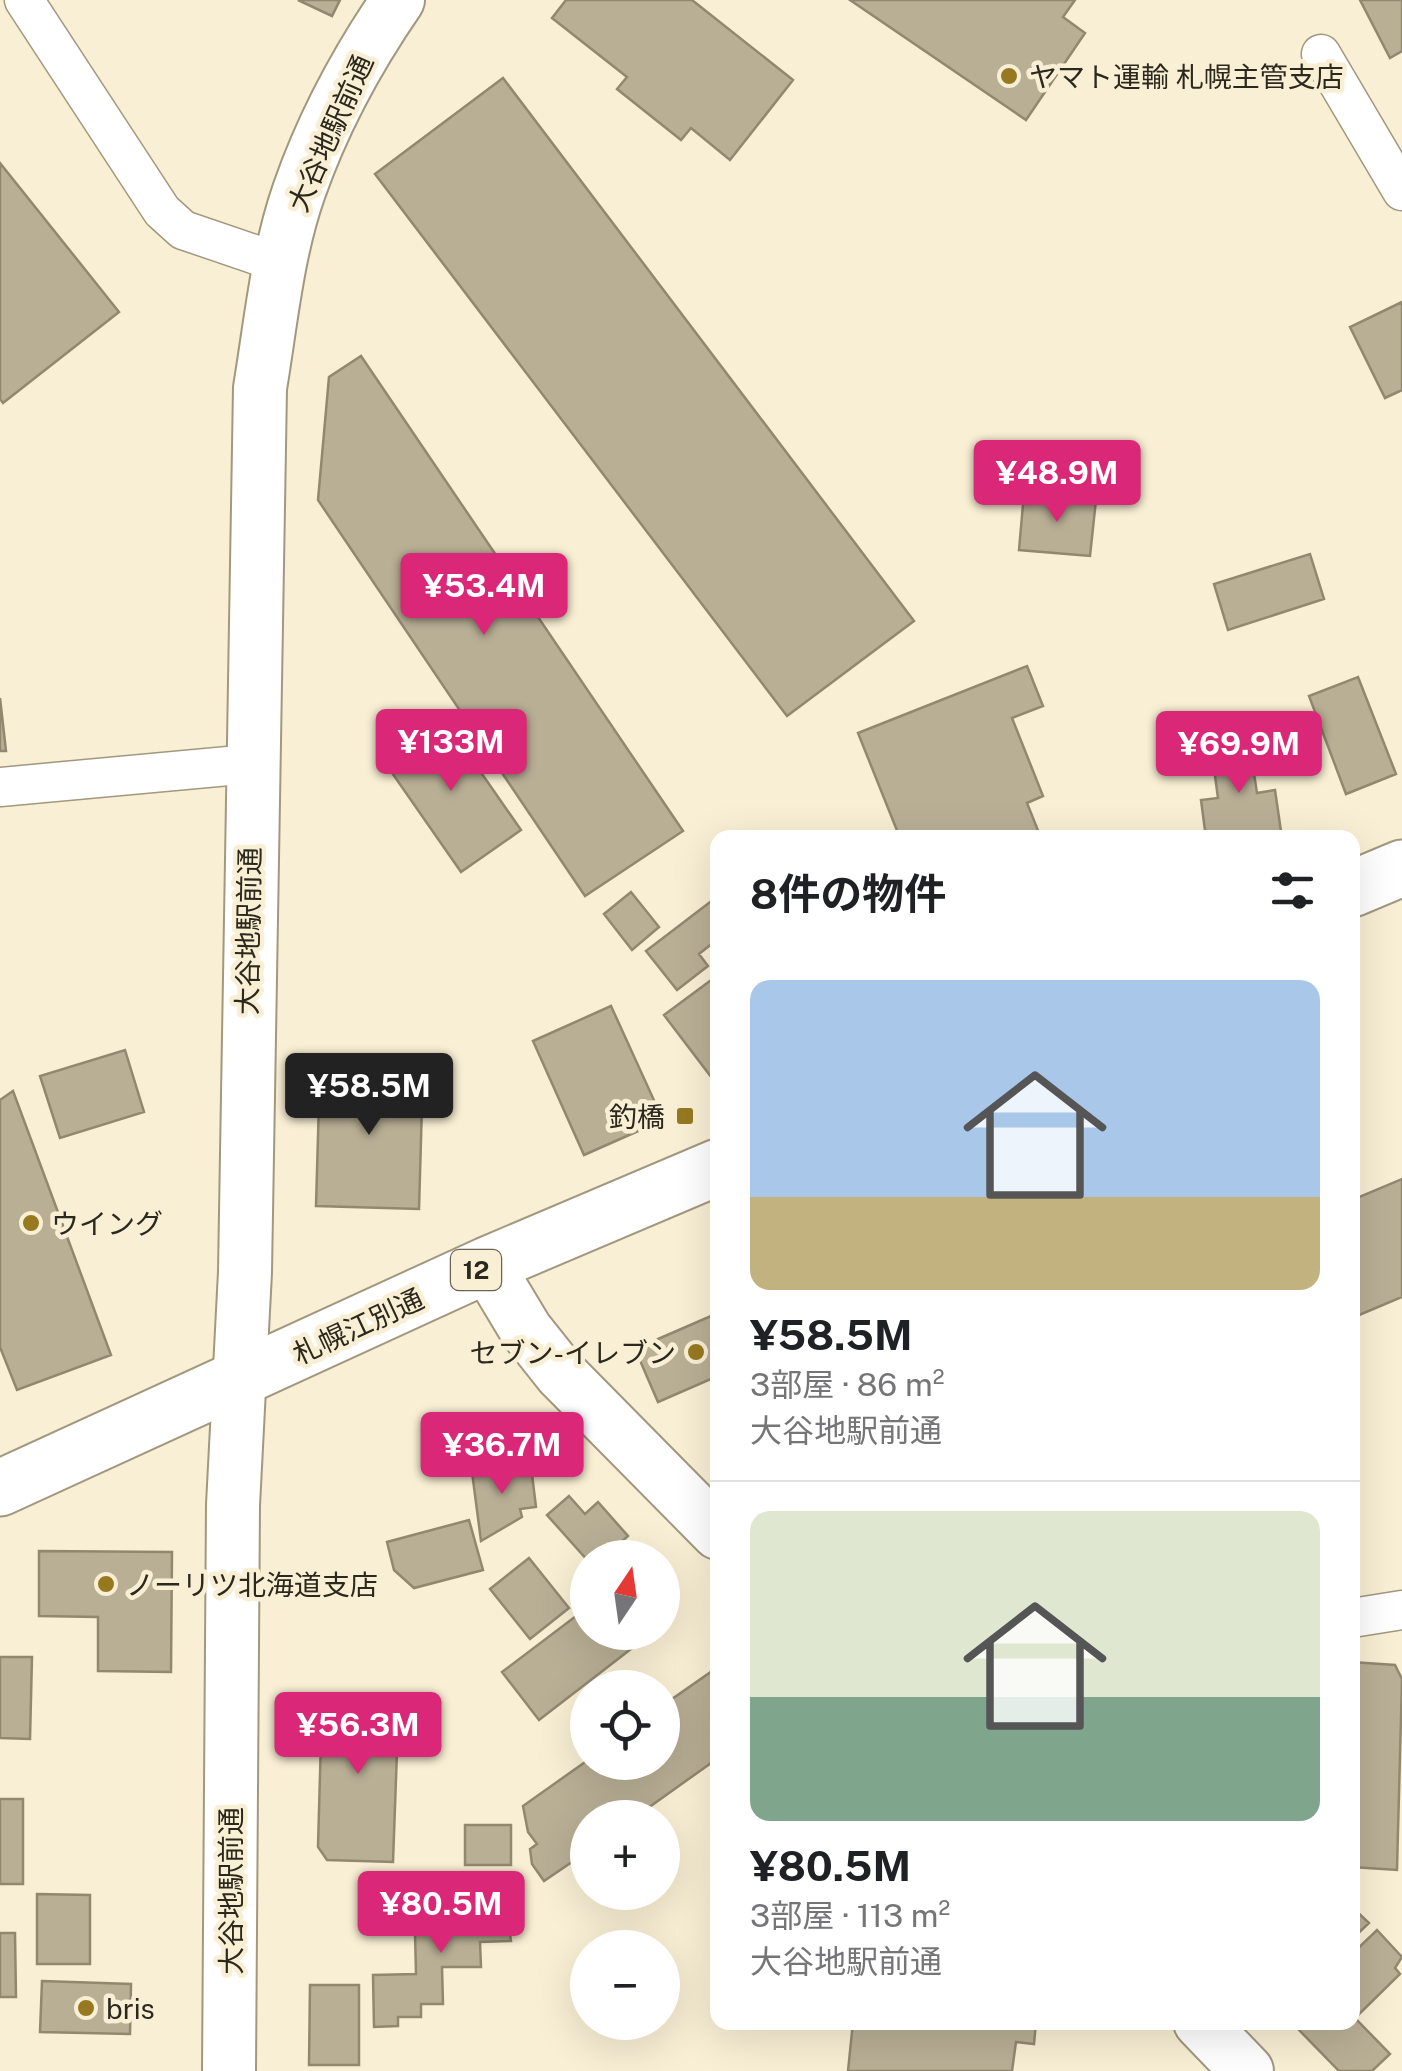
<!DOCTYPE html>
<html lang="ja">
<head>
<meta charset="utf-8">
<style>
	:root { --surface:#fff; --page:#f2f2f2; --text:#202124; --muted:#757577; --line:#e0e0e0; --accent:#db2777 }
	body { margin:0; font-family:"Public Sans","Noto Sans JP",sans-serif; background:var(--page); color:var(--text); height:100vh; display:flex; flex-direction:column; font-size:38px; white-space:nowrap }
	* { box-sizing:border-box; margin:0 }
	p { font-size:32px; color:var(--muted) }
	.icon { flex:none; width:55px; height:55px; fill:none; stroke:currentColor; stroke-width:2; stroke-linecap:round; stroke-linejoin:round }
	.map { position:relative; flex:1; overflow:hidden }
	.side { position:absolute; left:710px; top:830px; width:650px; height:1200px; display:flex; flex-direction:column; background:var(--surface); border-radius:20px; box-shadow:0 10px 40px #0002 }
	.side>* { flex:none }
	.needle { width:65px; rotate:13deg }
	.buttons { position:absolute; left:570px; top:1540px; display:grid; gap:20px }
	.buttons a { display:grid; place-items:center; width:110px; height:110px; border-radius:50%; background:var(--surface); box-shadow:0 10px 40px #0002; font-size:50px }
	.price { position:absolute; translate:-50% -85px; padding:0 22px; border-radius:10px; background:var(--accent); color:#fff; font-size:32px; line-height:65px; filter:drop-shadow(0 2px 5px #0008) }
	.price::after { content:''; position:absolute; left:50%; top:60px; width:30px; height:22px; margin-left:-15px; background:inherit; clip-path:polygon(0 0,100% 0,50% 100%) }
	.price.selected { background:#222; color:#fff }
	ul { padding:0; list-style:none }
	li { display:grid; align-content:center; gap:20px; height:530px; padding:0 40px }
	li+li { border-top:2px solid var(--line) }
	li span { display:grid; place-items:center; height:310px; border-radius:20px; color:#555 }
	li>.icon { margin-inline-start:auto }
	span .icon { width:180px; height:180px; fill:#fffc; stroke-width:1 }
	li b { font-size:42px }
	h2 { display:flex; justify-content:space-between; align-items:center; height:120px; padding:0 40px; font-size:42px }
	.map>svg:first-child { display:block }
</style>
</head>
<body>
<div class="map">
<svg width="1402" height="2071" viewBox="0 0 1402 2071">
	<rect width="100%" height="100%" fill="#f9efd4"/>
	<path fill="#b9af95" stroke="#928870" stroke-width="2.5" d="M 298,0 L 340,0 L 332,16 Z
		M 566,0 L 692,0 L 793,80 L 730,160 L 691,128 L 681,140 L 617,89 L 627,77 L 552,18 Z
		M 850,0 L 1075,0 L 1063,17 L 1085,33 L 1026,120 Z
		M 1360,0 L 1402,0 L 1402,51 L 1390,58 Z
		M 503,78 L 914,621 L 787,716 L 375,174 Z
		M 0,163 L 119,312 L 3,403 L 0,399 Z
		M 1402,302 L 1402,390 L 1385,398 L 1350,327 Z
		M 361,356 L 683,831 L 585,896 L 318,500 L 329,377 Z
		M 1024,493 L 1096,500 L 1090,556 L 1019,550 Z
		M 1310,554 L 1324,599 L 1228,630 L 1214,584 Z
		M 1027,666 L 1043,706 L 1012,718 L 1043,796 L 1027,803 L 1041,838 L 900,838 L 858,733 Z
		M 1358,677 L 1396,774 L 1346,794 L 1309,696 Z
		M 0,698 L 6,751 L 0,751 Z
		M 441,715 L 521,830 L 461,872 L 381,757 Z
		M 1248,734 L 1257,793 L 1275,790 L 1282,838 L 1206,838 L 1201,800 L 1218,798 L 1210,739 Z
		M 631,892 L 659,927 L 632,950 L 604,914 Z
		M 718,896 L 718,939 L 699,954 L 708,966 L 677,990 L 646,951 Z
		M 718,975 L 718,1086 L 664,1015 Z
		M 611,1006 L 663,1120 L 584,1155 L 533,1041 Z
		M 125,1050 L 144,1112 L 60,1138 L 40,1076 Z
		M 320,1067 L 423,1070 L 419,1209 L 316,1206 Z
		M 13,1091 L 111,1355 L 17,1390 L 0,1347 L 0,1100 Z
		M 1402,1179 L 1402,1297 L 1352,1318 L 1352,1200 Z
		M 718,1313 L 718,1376 L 658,1402 L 635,1349 Z
		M 531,1466 L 536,1507 L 520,1509 L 522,1517 L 481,1541 L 472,1472 Z
		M 569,1496 L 585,1514 L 598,1502 L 628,1536 L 604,1558 L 588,1561 L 547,1515 Z
		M 469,1520 L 483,1570 L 414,1588 L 394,1570 L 387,1542 Z
		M 39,1551 L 172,1552 L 171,1672 L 98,1671 L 98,1617 L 39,1616 Z
		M 529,1558 L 569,1608 L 530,1639 L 490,1589 Z
		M 588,1607 L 588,1632 L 653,1632 L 539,1720 L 502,1672 Z
		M 0,1657 L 32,1657 L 30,1739 L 0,1738 Z
		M 1352,1662 L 1395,1665 L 1402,1679 L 1397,1870 L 1352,1867 Z
		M 718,1667 L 718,1758 L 634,1818 L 588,1818 L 588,1851 L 544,1881 L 532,1864 L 530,1849 L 537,1844 L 528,1832 L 523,1806 L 588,1760 L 662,1762 L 662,1706 Z
		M 330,1694 L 399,1696 L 393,1862 L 327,1860 L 318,1847 L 322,1703 Z
		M 0,1799 L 23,1799 L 23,1884 L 0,1884 Z
		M 465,1825 L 511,1825 L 511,1865 L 465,1865 Z
		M 504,1893 L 511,1941 L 480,1942 L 481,1967 L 442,1967 L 443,2004 L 421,2004 L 421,2017 L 398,2017 L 398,2026 L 374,2027 L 373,1975 L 416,1974 L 415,1933 L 434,1933 L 434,1922 L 445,1922 L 444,1909 L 456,1908 L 456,1894 Z
		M 37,1894 L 90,1895 L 90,1964 L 37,1964 Z
		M 1352,1907 L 1369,1923 L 1352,1939 Z
		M 1377,1930 L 1402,1957 L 1395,1968 L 1400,1974 L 1355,2018 L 1390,2054 L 1372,2071 L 1339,2071 L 1299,2030 L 1306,2022 L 1352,2022 L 1352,1954 Z
		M 0,1933 L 15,1933 L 16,1997 L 0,1997 Z
		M 42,1981 L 131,1984 L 130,2034 L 40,2032 Z
		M 310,1985 L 359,1985 L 359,2065 L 309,2065 Z
		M 853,2022 L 1036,2022 L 1034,2044 L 1016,2042 L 1012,2071 L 848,2071 Z"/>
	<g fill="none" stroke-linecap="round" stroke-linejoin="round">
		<g stroke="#a2987f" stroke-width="41">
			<path id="street" d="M 24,0 L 162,211 L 183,230 L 280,263
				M 1321,54 L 1402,191
				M 0,787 L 250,764
				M 1352,1618 L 1402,1610"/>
		</g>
		<g stroke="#a2987f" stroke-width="56">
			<path id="secondary" d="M 487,1265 L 526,1330 L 561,1374 L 718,1533
				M 1200,2022 L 1247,2071
				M 229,2071 L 233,1505 L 245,1272 L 260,388 C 271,322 277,254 299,191 C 322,125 358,58 398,0"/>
		</g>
		<g stroke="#a2987f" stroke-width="59">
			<path id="highway" d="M 1352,889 L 1402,868
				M 0,1488 L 487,1265 L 718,1167"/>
		</g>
		<use href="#street" stroke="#fff" stroke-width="38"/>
		<use href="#secondary" stroke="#fff" stroke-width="52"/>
		<use href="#highway" stroke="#fff" stroke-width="55"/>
	</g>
	<g fill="#967921" stroke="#f9efd4" stroke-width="4">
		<circle cx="1009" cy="76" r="10"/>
		<rect x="675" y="1106" width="20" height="20" rx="5"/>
		<circle cx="31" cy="1223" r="10"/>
		<circle cx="696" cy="1352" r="10"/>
		<circle cx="106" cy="1584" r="10"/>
		<circle cx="86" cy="2008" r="10"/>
	</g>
	<g text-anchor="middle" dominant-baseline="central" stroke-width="9" stroke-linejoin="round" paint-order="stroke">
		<rect fill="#f9efd4" stroke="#696454" stroke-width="2.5" x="451" y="1250" width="50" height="40" rx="8"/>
		<g font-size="25" font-weight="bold" fill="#2b281d">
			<text x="476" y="1270">12</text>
		</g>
		<g font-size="28" fill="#2b281d" stroke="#f9efd4" text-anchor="start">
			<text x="1029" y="76">ヤマト運輸 札幌主管支店</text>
			<text x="665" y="1116" text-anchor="end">釣橋</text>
			<text x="51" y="1223">ウイング</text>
			<text x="676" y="1352" text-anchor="end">セブン-イレブン</text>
			<text x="126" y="1584">ノーリツ北海道支店</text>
			<text x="106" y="2008">bris</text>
		</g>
		<g font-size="28" fill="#2b281d" stroke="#f9efd4">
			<text transform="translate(330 133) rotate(-66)">大谷地駅前通</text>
			<text transform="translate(248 931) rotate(-89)">大谷地駅前通</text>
			<text transform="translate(358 1326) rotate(-25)">札幌江別通</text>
			<text transform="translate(230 1891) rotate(-90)">大谷地駅前通</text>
		</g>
	</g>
</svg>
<div class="buttons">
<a><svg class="needle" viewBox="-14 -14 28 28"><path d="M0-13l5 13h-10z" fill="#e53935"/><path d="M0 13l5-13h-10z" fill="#757577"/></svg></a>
<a><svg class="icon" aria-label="locate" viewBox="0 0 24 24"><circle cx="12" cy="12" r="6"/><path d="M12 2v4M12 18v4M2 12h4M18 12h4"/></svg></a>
<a>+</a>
<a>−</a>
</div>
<b class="price" style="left:1057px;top:525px">¥48.9M</b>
<b class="price" style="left:484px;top:638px">¥53.4M</b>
<b class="price" style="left:451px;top:794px">¥133M</b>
<b class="price" style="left:1239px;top:796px">¥69.9M</b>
<b class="price selected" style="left:369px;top:1138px">¥58.5M</b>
<b class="price" style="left:502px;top:1497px">¥36.7M</b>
<b class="price" style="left:358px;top:1777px">¥56.3M</b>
<b class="price" style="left:441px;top:1956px">¥80.5M</b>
<section class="side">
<h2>8件の物件<svg class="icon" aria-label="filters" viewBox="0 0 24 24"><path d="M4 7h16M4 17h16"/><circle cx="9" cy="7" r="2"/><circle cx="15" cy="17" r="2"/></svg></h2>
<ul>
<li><span style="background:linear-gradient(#a9c7e8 70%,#c2b280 0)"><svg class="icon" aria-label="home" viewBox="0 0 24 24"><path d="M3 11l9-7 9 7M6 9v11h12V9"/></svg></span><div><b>¥58.5M</b><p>3部屋 · 86 m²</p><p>大谷地駅前通</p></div></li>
<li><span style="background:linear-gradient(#dfe7d0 60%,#7fa58c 0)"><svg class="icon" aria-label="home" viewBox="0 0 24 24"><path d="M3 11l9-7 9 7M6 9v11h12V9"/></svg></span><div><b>¥80.5M</b><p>3部屋 · 113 m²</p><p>大谷地駅前通</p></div></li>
</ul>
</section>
</div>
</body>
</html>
